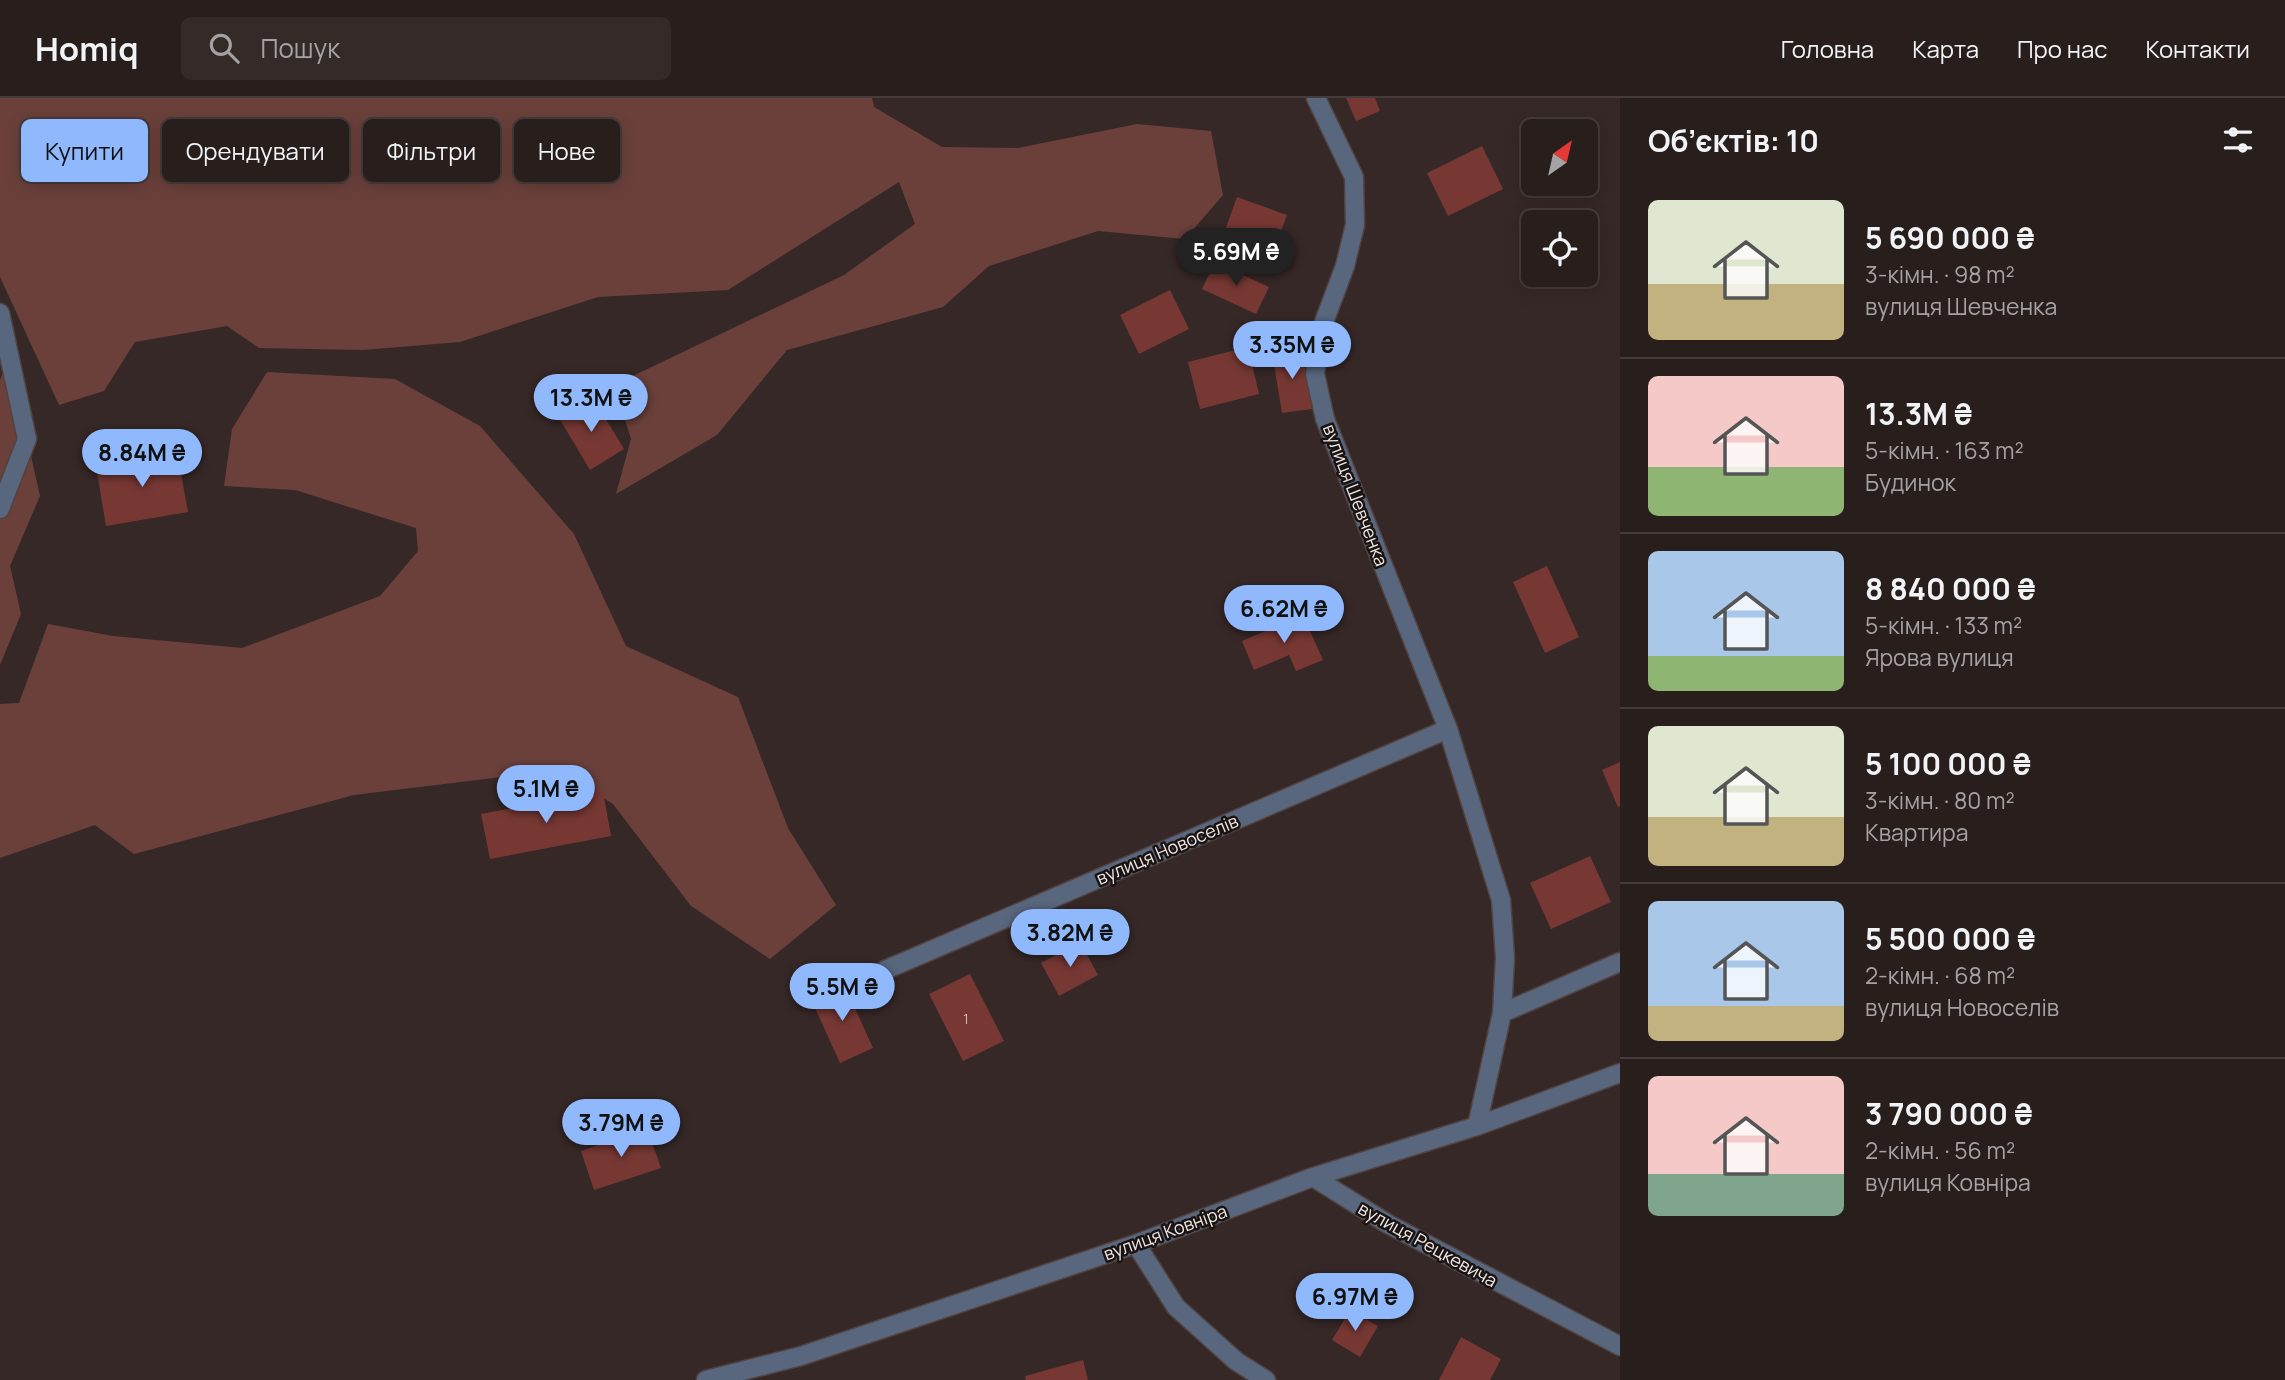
<!DOCTYPE html>
<html lang="uk">
<head>
<meta charset="utf-8">
<style>
	:root { --surface:#281e1c; --page:#342b29; --text:#f1f3f6; --muted:#a5a2a3; --line:#443c3b; --accent:#8fb8fd }
	body { margin:0; font-family:Manrope,sans-serif; background:var(--page); color:var(--text); height:100vh; display:flex; flex-direction:column; font-size:26px; white-space:nowrap }
	* { box-sizing:border-box; margin:0 }
	p { font-size:23px; color:var(--muted) }
	.icon { flex:none; width:38px; height:38px; fill:none; stroke:currentColor; stroke-width:2; stroke-linecap:round; stroke-linejoin:round }
	.map { position:relative; flex:1; overflow:hidden }
	.details { display:flex; flex-direction:column; background:var(--surface); width:665px }
	.details>* { flex:none }
	.hud { position:absolute; left:21px; top:21px; width:665px; height:63px; display:flex; gap:14px }
	.needle { width:46px; rotate:34deg }
	.controls { position:absolute; left:1521px; top:21px; display:grid; gap:14px }
	.controls a { display:grid; place-items:center; width:77px; height:77px; border-radius:10px; background:var(--surface); box-shadow:0 4px 18px #0003,0 0 0 2px var(--line); font-size:35px }
	.price { position:absolute; translate:-50% -60px; padding:0 16px; border-radius:24px; background:var(--accent); color:#111; font-size:23px; line-height:46px; filter:drop-shadow(0 2px 4px #0008) }
	.price::after { content:''; position:absolute; left:50%; top:42px; width:21px; height:16px; margin-left:-10px; background:inherit; clip-path:polygon(0 0,100% 0,50% 100%) }
	.price.selected { background:#222; color:#fff }
	ul { padding:0; list-style:none }
	li { display:flex; align-items:center; gap:21px; height:175px; padding:0 28px }
	li+li { border-top:2px solid var(--line) }
	li span { display:grid; place-items:center; flex:none; width:196px; height:140px; border-radius:10px; color:#555 }
	li>.icon { margin-inline-start:auto }
	span .icon { width:84px; height:84px; fill:#fffc; stroke-width:1 }
	li b { font-size:30px }
	h2 { display:flex; justify-content:space-between; align-items:center; height:84px; padding:0 28px; font-size:30px }
	.chip { padding:0 24px; border-radius:10px; background:var(--surface); box-shadow:0 4px 18px #0003,0 0 0 2px var(--line); font-size:24px; line-height:63px }
	.chip.selected { background:var(--accent); color:#111 }
	header { display:flex; align-items:center; gap:42px; box-sizing:border-box; height:98px; padding:0 35px; background:var(--surface); border-bottom:2px solid var(--line) }
	header strong { font-size:33px }
	nav { display:flex; gap:38px; margin-inline-start:auto; font-size:24px }
	.search { width:490px; height:63px; background:var(--page); display:flex; align-items:center; gap:18px; box-sizing:border-box; padding:0 24px; border-radius:10px; color:var(--muted); font-size:26px }
	main { display:flex; flex:1; min-height:0 }
	.map>svg:first-child { display:block }
</style>
</head>
<body>
<header>
<strong>Homiq</strong>
<div class="search"><svg class="icon" aria-label="search" viewBox="0 0 24 24"><circle cx="10" cy="10" r="6"/><path d="M15 15l6 6"/></svg>Пошук</div>
<nav><a>Головна</a><a>Карта</a><a>Про нас</a><a>Контакти</a></nav>
</header>
<main>
<div class="map">
<svg width="1620" height="1282" viewBox="0 0 1620 1282">
	<rect width="100%" height="100%" fill="#362826"/>
	<path fill="#6b403b" d="M 0,0 L 872,0 L 874,9 L 942,49 L 1018,50 L 1137,26 L 1211,33 L 1223,97 L 1185,141 L 1098,133 L 989,168 L 943,209 L 787,252 L 717,337 L 616,396 L 631,341 L 614,287 L 844,177 L 915,126 L 899,84 L 728,192 L 598,199 L 460,244 L 363,252 L 259,250 L 227,228 L 135,244 L 104,293 L 59,307 L 0,179 Z
		M 267,274 L 395,281 L 480,328 L 574,436 L 626,548 L 738,599 L 788,730 L 836,807 L 770,861 L 691,808 L 613,706 L 558,672 L 354,697 L 134,756 L 95,727 L 0,760 L 0,606 L 19,605 L 48,526 L 113,538 L 242,550 L 380,498 L 418,453 L 416,430 L 295,392 L 224,388 L 232,331 Z
		M 3,275 L 24,327 L 40,398 L 10,468 L 21,516 L 0,567 L 0,282 Z"/>
	<path fill="#773833" d="M 1346,0 L 1375,0 L 1380,13 L 1356,23 Z
		M 1482,48 L 1503,91 L 1448,118 L 1427,75 Z
		M 1237,99 L 1287,117 L 1274,153 L 1224,135 Z
		M 1215,164 L 1269,189 L 1256,216 L 1202,191 Z
		M 1170,192 L 1189,231 L 1139,256 L 1120,217 Z
		M 1248,249 L 1259,296 L 1200,311 L 1188,264 Z
		M 1302,250 L 1312,311 L 1282,315 L 1272,255 Z
		M 593,300 L 624,351 L 590,372 L 559,320 Z
		M 177,354 L 188,414 L 106,428 L 96,368 Z
		M 1547,468 L 1579,539 L 1545,555 L 1513,484 Z
		M 1303,517 L 1323,562 L 1296,573 L 1289,557 L 1254,572 L 1242,543 Z
		M 1620,664 L 1620,708 L 1618,709 L 1602,672 Z
		M 603,693 L 611,738 L 490,761 L 481,716 Z
		M 1590,758 L 1611,804 L 1551,831 L 1530,785 Z
		M 1080,844 L 1098,877 L 1059,898 L 1041,865 Z
		M 970,876 L 1004,943 L 963,963 L 929,896 Z
		M 843,884 L 873,950 L 840,965 L 810,899 Z
		M 647,1030 L 661,1070 L 594,1092 L 581,1053 Z
		M 1350,1212 L 1378,1228 L 1360,1259 L 1332,1242 Z
		M 1461,1239 L 1501,1261 L 1490,1282 L 1439,1282 Z
		M 1083,1262 L 1088,1282 L 1026,1282 L 1025,1278 Z"/>
	<g fill="none" stroke-linecap="round" stroke-linejoin="round">
		<g stroke="#504341" stroke-width="21">
			<path id="minor" d="M 1316,0 L 1354,79 L 1355,127 L 1345,168 L 1321,232 L 1315,276 L 1325,321 L 1448,631 L 1501,802 L 1505,860 L 1502,915 L 1477,1028
				M 0,215 L 27,341 L 0,411
				M 885,872 L 1448,631
				M 1502,915 L 1620,864
				M 1313,1079 L 1388,1126 L 1620,1248
				M 1136,1146 L 1176,1209 L 1236,1263 L 1266,1282
				M 706,1282 L 801,1258 L 1136,1146 L 1313,1079 L 1477,1028 L 1620,975"/>
		</g>
		<use href="#minor" stroke="#59677e" stroke-width="18"/>
	</g>
	<g text-anchor="middle" dominant-baseline="central" stroke-width="5" stroke-linejoin="round" paint-order="stroke">
		<g font-size="14" fill="#d1bab8">
			<text x="966" y="920">1</text>
		</g>
		<g font-size="18" fill="#efe6e4" stroke="#191312">
			<text transform="translate(1356 397) rotate(69)">вулиця Шевченка</text>
			<text transform="translate(1167 751) rotate(-23)">вулиця Новоселів</text>
			<text transform="translate(1165 1134) rotate(-20)">вулиця Ковніра</text>
			<text transform="translate(1428 1146) rotate(29)">вулиця Рецкевича</text>
		</g>
	</g>
</svg>
<div class="controls">
<a><svg class="needle" viewBox="-14 -14 28 28"><path d="M0-13l5 13h-10z" fill="#e53935"/><path d="M0 13l5-13h-10z" fill="#a5a2a3"/></svg></a>
<a><svg class="icon" aria-label="locate" viewBox="0 0 24 24"><circle cx="12" cy="12" r="6"/><path d="M12 2v4M12 18v4M2 12h4M18 12h4"/></svg></a>
</div>
<b class="price selected" style="left:1236px;top:190px">5.69M ₴</b>
<b class="price" style="left:1292px;top:283px">3.35M ₴</b>
<b class="price" style="left:591px;top:336px">13.3M ₴</b>
<b class="price" style="left:142px;top:391px">8.84M ₴</b>
<b class="price" style="left:1284px;top:547px">6.62M ₴</b>
<b class="price" style="left:546px;top:727px">5.1M ₴</b>
<b class="price" style="left:1070px;top:871px">3.82M ₴</b>
<b class="price" style="left:842px;top:925px">5.5M ₴</b>
<b class="price" style="left:621px;top:1061px">3.79M ₴</b>
<b class="price" style="left:1355px;top:1235px">6.97M ₴</b>
<div class="hud">
<a class="chip selected">Купити</a>
<a class="chip">Орендувати</a>
<a class="chip">Фільтри</a>
<a class="chip">Нове</a>
</div>
</div>
<section class="details">
<h2>Об’єктів: 10<svg class="icon" aria-label="filters" viewBox="0 0 24 24"><path d="M4 7h16M4 17h16"/><circle cx="9" cy="7" r="2"/><circle cx="15" cy="17" r="2"/></svg></h2>
<ul>
<li><span style="background:linear-gradient(#dfe7d0 60%,#c2b280 0)"><svg class="icon" aria-label="home" viewBox="0 0 24 24"><path d="M3 11l9-7 9 7M6 9v11h12V9"/></svg></span><div><b>5 690 000 ₴</b><p>3-кімн. · 98 m²</p><p>вулиця Шевченка</p></div></li>
<li><span style="background:linear-gradient(#f6c9c9 65%,#8fb573 0)"><svg class="icon" aria-label="home" viewBox="0 0 24 24"><path d="M3 11l9-7 9 7M6 9v11h12V9"/></svg></span><div><b>13.3M ₴</b><p>5-кімн. · 163 m²</p><p>Будинок</p></div></li>
<li><span style="background:linear-gradient(#a9c7e8 75%,#8fb573 0)"><svg class="icon" aria-label="home" viewBox="0 0 24 24"><path d="M3 11l9-7 9 7M6 9v11h12V9"/></svg></span><div><b>8 840 000 ₴</b><p>5-кімн. · 133 m²</p><p>Ярова вулиця</p></div></li>
<li><span style="background:linear-gradient(#dfe7d0 65%,#c2b280 0)"><svg class="icon" aria-label="home" viewBox="0 0 24 24"><path d="M3 11l9-7 9 7M6 9v11h12V9"/></svg></span><div><b>5 100 000 ₴</b><p>3-кімн. · 80 m²</p><p>Квартира</p></div></li>
<li><span style="background:linear-gradient(#a9c7e8 75%,#c2b280 0)"><svg class="icon" aria-label="home" viewBox="0 0 24 24"><path d="M3 11l9-7 9 7M6 9v11h12V9"/></svg></span><div><b>5 500 000 ₴</b><p>2-кімн. · 68 m²</p><p>вулиця Новоселів</p></div></li>
<li><span style="background:linear-gradient(#f6c9c9 70%,#7fa58c 0)"><svg class="icon" aria-label="home" viewBox="0 0 24 24"><path d="M3 11l9-7 9 7M6 9v11h12V9"/></svg></span><div><b>3 790 000 ₴</b><p>2-кімн. · 56 m²</p><p>вулиця Ковніра</p></div></li>
</ul>
</section>
</main>
</body>
</html>
